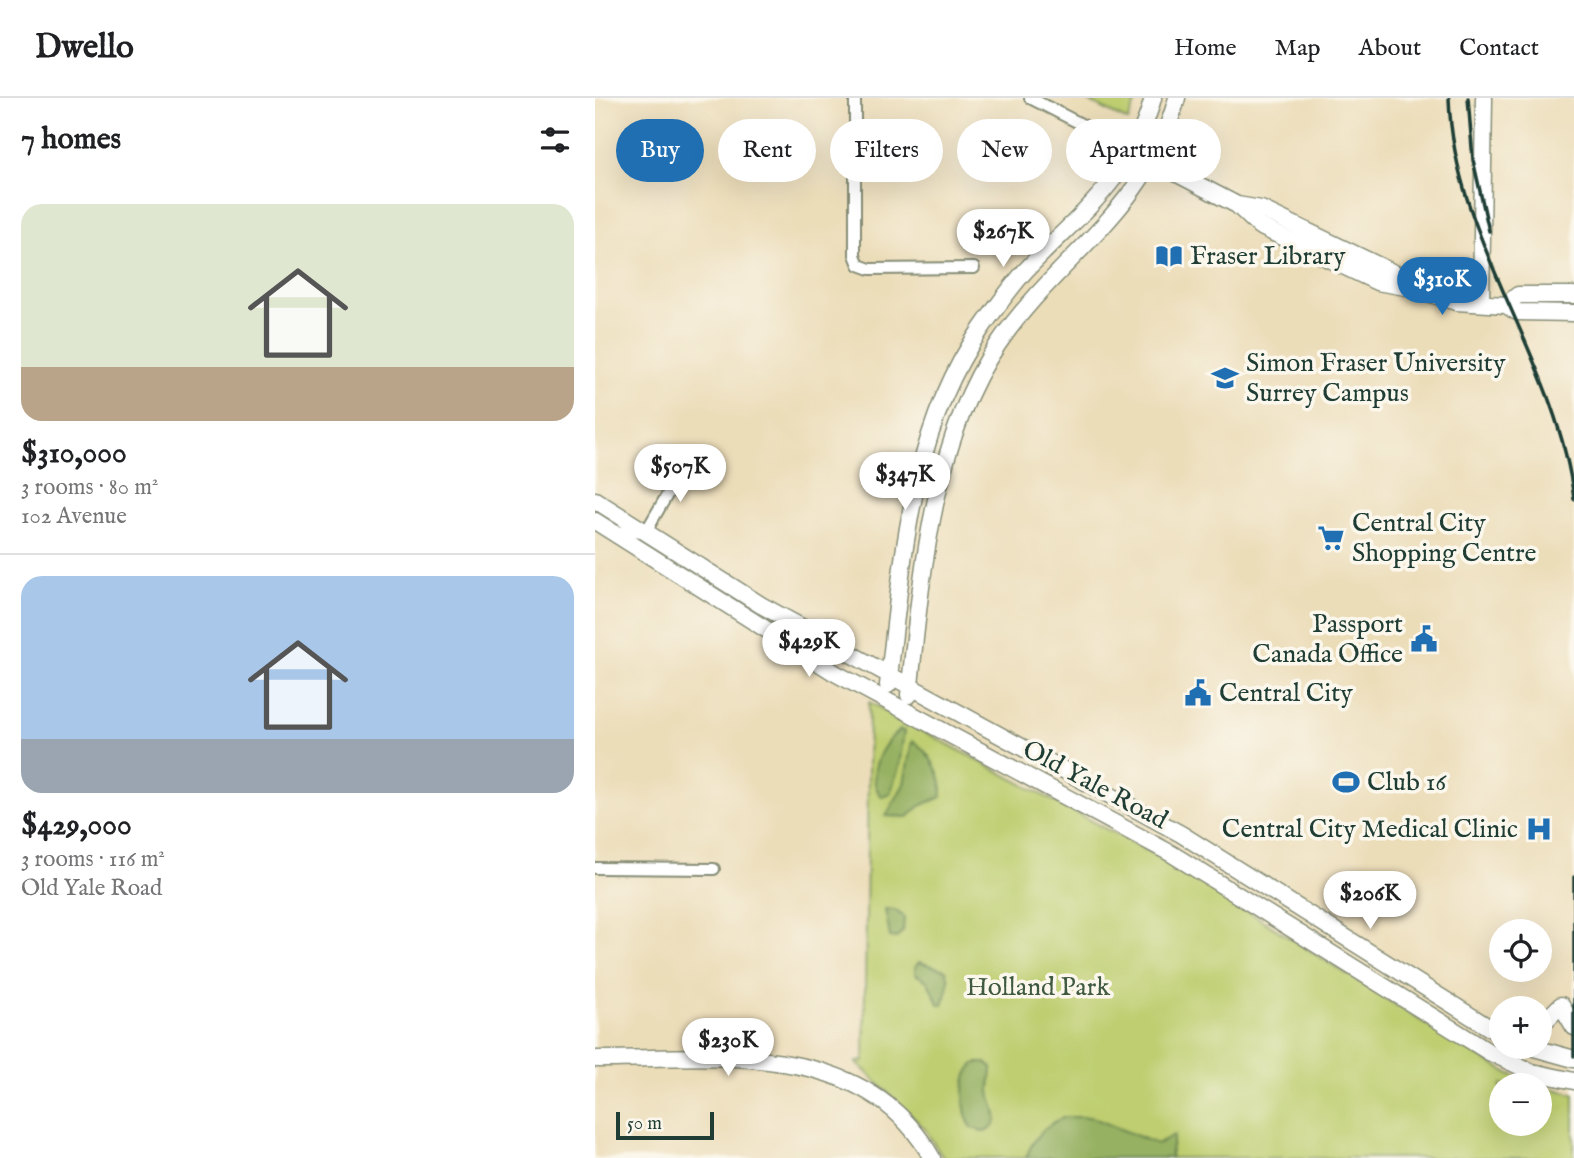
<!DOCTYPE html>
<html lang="en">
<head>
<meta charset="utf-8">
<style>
	:root { --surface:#fff; --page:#f6f6f6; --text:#202124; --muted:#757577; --line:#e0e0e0; --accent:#1f6fb2 }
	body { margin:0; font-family:"IM FELL English",serif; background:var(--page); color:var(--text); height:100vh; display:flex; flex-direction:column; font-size:26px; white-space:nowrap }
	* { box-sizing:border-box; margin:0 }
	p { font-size:23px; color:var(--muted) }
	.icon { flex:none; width:38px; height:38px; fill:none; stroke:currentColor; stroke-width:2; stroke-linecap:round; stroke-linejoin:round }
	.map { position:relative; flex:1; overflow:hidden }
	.panel { display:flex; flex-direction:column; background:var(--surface); width:595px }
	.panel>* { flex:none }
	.top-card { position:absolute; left:21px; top:21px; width:665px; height:63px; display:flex; gap:14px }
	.tools { position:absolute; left:894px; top:821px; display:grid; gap:14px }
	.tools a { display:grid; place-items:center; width:63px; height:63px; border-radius:50%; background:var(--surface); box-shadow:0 7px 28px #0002; font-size:35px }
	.scale { position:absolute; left:21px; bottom:18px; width:98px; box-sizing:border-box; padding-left:7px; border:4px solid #1f3d34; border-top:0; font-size:19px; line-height:24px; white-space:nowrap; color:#1f3d34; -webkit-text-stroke:5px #fbf7ec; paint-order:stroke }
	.price { position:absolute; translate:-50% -60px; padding:0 16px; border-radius:24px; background:#fff; color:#222; font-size:23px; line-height:46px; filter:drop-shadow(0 2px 4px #0008) }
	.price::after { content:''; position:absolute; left:50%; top:42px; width:21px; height:16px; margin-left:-10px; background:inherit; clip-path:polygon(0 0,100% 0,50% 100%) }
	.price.selected { background:var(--accent); color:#fff }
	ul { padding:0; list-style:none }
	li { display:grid; align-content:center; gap:14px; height:371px; padding:0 21px }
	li+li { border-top:2px solid var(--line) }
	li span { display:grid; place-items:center; height:217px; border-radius:21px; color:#555 }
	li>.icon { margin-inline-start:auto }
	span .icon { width:126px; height:126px; fill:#fffc; stroke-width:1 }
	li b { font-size:30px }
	h2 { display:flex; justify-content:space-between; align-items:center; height:84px; padding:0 21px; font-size:30px }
	.tag { padding:0 24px; border-radius:32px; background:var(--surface); box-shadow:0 7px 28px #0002; font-size:24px; line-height:63px }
	.tag.selected { background:var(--accent); color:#fff }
	header { display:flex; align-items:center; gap:42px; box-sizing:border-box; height:98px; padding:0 35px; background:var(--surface); border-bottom:2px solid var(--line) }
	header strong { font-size:33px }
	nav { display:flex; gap:38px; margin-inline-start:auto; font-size:24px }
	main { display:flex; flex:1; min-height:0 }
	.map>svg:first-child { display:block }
</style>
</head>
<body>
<header>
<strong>Dwello</strong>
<nav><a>Home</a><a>Map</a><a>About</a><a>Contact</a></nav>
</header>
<main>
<section class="panel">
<h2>7 homes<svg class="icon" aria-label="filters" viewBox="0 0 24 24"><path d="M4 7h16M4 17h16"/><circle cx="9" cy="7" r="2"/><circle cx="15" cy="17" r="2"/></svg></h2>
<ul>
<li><span style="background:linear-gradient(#dfe7d0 75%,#b9a48a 0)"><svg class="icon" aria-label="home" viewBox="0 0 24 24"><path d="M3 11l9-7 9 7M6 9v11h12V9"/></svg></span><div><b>$310,000</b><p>3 rooms · 80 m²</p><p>102 Avenue</p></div></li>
<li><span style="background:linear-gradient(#a9c7e8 75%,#9aa5b1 0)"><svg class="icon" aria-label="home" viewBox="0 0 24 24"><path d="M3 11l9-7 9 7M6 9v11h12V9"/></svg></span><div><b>$429,000</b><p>3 rooms · 116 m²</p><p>Old Yale Road</p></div></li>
</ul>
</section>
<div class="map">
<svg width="979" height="1060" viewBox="0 0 979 1060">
	<rect width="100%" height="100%" fill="#fbf7ec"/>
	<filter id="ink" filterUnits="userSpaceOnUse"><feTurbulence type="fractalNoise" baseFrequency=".0143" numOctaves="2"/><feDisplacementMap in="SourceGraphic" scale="14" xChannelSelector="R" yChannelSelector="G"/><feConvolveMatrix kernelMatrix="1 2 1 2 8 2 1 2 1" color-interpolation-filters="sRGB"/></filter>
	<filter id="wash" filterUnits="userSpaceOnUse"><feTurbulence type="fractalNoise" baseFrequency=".00686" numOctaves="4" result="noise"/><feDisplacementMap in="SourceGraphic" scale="28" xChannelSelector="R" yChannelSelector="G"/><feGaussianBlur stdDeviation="1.57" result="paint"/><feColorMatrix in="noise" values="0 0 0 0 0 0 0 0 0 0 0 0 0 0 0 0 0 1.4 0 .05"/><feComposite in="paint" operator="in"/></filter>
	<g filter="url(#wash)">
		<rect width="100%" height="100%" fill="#ecddb9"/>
		<path fill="#bece70" stroke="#6e8652" stroke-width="2" d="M 487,0 L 542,0 L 533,23 Z
			M 274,604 L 586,771 L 864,947 L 915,976 L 944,987 L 906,987 L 906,1026 L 945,1026 L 945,987 L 979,996 L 979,1060 L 348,1060 L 329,1030 L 261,964 L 269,963 Z"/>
		<path fill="#96b162" stroke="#5a774b" stroke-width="2" d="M 305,632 L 309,633 L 304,669 L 295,696 L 287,699 C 269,679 286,645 305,632 Z
			M 317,643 C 333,651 351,681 346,699 L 325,708 L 313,719 L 291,718 L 309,686 Z
			M 290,811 L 300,812 L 309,819 L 308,833 L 301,840 L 295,839 Z
			M 324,864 L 351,872 L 354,882 L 348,907 L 344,906 L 332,883 L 320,876 L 320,869 Z
			M 381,965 L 391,965 L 397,969 C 397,977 395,985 395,993 C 396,1008 412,1026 389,1034 L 377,1030 C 367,1015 364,977 381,965 Z
			M 470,1019 L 496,1019 L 562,1046 L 579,1037 L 575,1060 L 431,1060 C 438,1039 450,1026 470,1019 Z"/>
	</g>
	<g filter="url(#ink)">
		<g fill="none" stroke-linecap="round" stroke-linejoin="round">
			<g stroke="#868d76" stroke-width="14">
				<path id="street" d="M 260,0 L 260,157 L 264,167 L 275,171 L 379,170
					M 435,0 L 539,53
					M 17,433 L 50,435 L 93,361
					M 0,770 L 119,771"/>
			</g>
			<g stroke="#868d76" stroke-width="19">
				<path id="secondary" d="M 550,59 L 642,107 L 664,128 L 782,184 L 817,190 L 861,204 L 911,207 L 922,214 L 979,215
					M 642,107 L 666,111 L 801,176 L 817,190
					M 886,205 L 889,0
					M 911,207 L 923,197 L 979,197
					M 0,402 L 166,507 L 586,736 L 906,937
					M 0,423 L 240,575 L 577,756 L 894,954 L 937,974 L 979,983
					M 293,587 C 308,466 314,334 386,231 C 400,211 415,190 431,172 C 485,115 537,80 558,0
					M 314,597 C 326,483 337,342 403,246 C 465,155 551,115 582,0
					M 945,928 L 966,907 L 979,929
					M 932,948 L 979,961
					M 0,961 C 118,961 269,938 337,1060"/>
			</g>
			<use href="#street" stroke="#fff" stroke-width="10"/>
			<use href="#secondary" stroke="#fff" stroke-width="16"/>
			<path stroke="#1f3d34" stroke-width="3.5" d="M 854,0 C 858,143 962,260 979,401
				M 873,0 L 878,62 L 894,133
				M 979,779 L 979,958"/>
		</g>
	</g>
	<defs>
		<g id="library-bare" transform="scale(2.1)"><path d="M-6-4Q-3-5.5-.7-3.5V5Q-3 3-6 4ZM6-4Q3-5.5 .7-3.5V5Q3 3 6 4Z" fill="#1f6fb2" stroke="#fbf7ec" stroke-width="2.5" paint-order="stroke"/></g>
		<g id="university-bare" transform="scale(2.1)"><path d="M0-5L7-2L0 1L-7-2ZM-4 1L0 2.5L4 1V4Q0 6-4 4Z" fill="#1f6fb2" stroke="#fbf7ec" stroke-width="2.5" paint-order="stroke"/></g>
		<g id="supermarket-bare" transform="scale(2.1)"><path d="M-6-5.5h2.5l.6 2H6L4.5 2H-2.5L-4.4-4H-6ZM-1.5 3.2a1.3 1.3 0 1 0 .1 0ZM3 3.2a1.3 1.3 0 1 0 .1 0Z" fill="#1f6fb2" stroke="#fbf7ec" stroke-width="2.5" paint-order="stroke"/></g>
		<g id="civic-bare" transform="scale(2.1)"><path d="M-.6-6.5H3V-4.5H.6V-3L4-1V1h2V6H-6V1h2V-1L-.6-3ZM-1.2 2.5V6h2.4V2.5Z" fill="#1f6fb2" stroke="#fbf7ec" stroke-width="2.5" paint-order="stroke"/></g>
		<g id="stadium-bare" transform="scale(2.1)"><path d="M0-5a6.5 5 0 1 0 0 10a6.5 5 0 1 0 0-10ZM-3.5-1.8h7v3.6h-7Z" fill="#1f6fb2" stroke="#fbf7ec" stroke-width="2.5" paint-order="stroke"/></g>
		<g id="hospital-bare" transform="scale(2.1)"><path d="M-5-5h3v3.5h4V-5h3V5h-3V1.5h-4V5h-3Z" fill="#1f6fb2" stroke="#fbf7ec" stroke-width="2.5" paint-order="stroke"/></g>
	</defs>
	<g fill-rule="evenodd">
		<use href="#library-bare" x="574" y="158"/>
		<use href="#university-bare" x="630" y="280"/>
		<use href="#supermarket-bare" x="736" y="440"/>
		<use href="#civic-bare" x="829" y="541"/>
		<use href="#civic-bare" x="603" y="595"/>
		<use href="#stadium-bare" x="751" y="684"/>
		<use href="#hospital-bare" x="944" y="731"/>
	</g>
	<g text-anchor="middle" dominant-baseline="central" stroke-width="7" stroke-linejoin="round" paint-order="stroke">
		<g font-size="26" fill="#1f3d34" stroke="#fbf7ec" text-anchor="start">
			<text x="595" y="158">Fraser Library</text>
			<text x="651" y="265">Simon Fraser University<tspan x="651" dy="30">Surrey Campus</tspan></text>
			<text x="757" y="425">Central City<tspan x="757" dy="30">Shopping Centre</tspan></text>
			<text x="808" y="526" text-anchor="end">Passport<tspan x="808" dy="30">Canada Office</tspan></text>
			<text x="624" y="595">Central City</text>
			<text x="772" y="684">Club 16</text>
			<text x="923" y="731" text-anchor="end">Central City Medical Clinic</text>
		</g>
		<g font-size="26" fill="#1f3d34" stroke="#fbf7ec">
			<text transform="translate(500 687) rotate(28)">Old Yale Road</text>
		</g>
		<g font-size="26" fill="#3f5a40" stroke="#fbf7ec">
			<text x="443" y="889">Holland Park</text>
		</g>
	</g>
</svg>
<div class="tools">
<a><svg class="icon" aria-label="locate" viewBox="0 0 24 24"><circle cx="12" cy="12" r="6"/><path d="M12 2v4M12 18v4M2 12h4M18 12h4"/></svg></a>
<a>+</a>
<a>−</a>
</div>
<div class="scale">50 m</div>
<b class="price" style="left:408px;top:171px">$267K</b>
<b class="price selected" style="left:847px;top:219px">$310K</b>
<b class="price" style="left:85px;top:406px">$507K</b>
<b class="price" style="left:310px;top:414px">$347K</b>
<b class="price" style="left:214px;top:581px">$429K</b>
<b class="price" style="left:775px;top:833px">$206K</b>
<b class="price" style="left:133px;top:980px">$230K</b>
<div class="top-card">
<a class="tag selected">Buy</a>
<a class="tag">Rent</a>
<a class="tag">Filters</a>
<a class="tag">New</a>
<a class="tag">Apartment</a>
</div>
</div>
</main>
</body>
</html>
